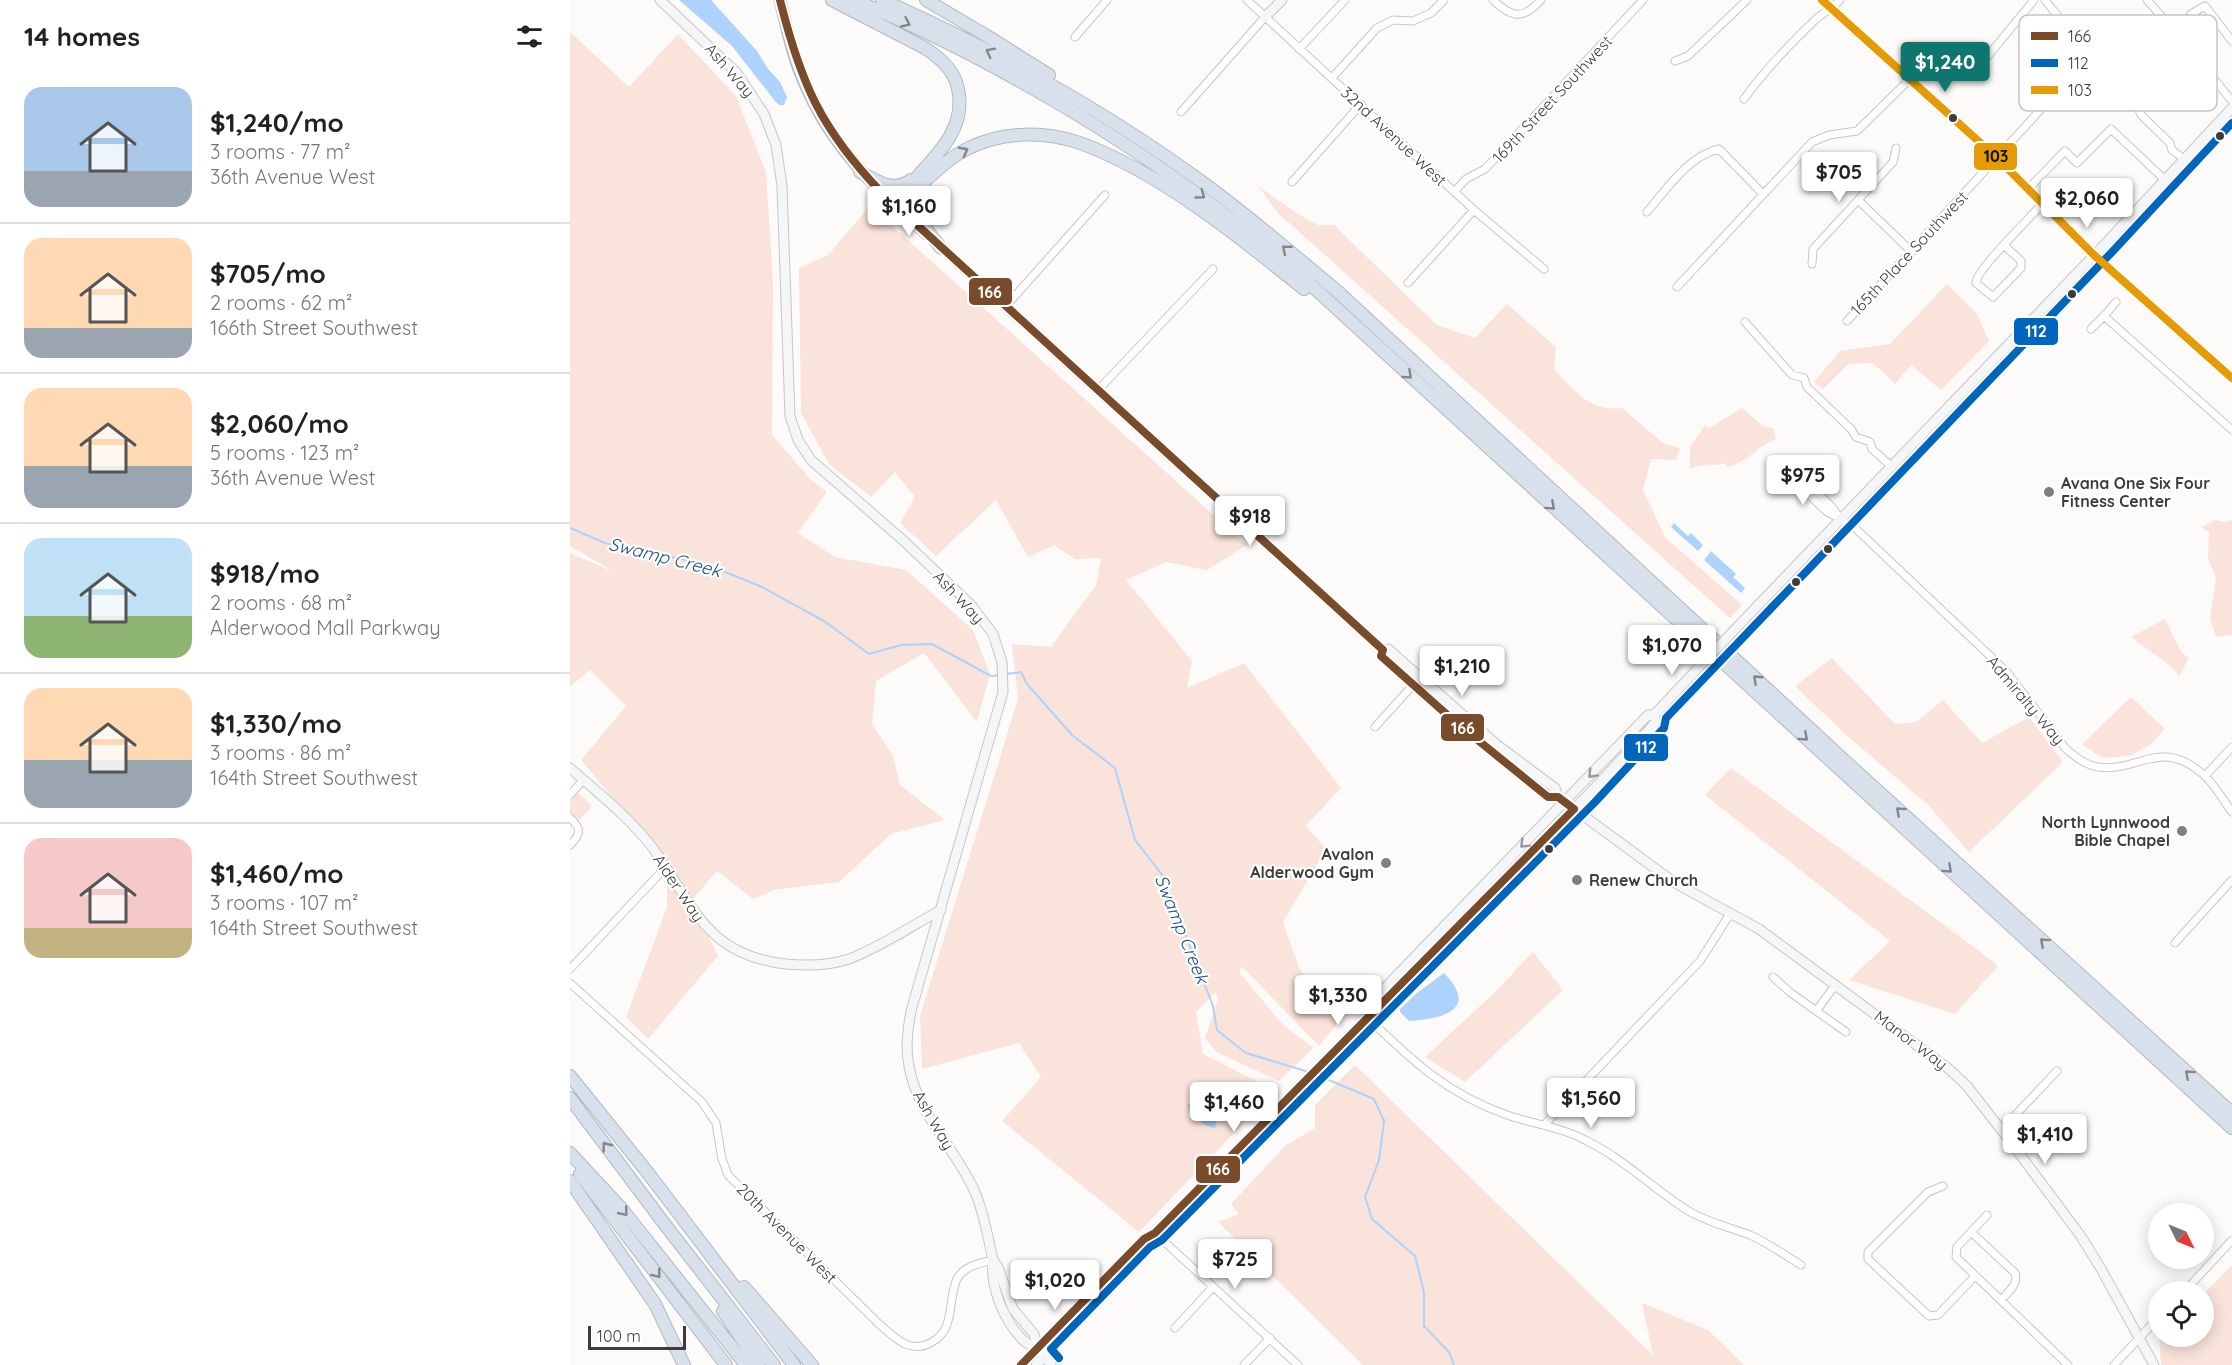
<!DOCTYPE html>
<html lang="en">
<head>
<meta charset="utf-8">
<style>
	:root { --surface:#fff; --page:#f2f2f2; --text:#222; --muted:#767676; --line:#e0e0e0; --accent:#0f766e }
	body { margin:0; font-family:Quicksand,sans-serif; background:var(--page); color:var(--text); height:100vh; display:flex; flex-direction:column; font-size:22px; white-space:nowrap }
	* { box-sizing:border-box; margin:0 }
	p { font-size:20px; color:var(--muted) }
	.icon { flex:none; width:33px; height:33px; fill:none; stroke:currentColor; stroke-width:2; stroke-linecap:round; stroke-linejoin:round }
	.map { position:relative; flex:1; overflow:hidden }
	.sheet { display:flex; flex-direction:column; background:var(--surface); width:570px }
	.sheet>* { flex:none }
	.needle { width:39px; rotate:133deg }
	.controls { position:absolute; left:1578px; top:1203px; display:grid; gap:12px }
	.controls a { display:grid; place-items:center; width:66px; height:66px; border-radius:50%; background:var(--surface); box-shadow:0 3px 15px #0003; font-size:30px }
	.scale { position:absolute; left:18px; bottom:15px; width:98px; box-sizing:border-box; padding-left:6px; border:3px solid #3d3c3b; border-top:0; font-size:16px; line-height:21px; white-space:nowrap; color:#3d3c3b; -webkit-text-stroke:4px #fff; paint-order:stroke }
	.price { position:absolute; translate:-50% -51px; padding:0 14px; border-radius:6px; background:#fff; color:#222; font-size:20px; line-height:39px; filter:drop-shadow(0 2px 3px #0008) }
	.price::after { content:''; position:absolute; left:50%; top:36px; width:18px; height:14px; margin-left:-9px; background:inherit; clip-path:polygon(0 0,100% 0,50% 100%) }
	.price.selected { background:var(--accent); color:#fff }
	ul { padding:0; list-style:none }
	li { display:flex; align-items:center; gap:18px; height:150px; padding:0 24px }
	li+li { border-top:2px solid var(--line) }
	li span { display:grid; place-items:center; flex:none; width:168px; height:120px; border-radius:18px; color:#555 }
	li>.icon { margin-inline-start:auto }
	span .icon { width:72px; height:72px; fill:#fffc; stroke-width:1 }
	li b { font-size:26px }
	h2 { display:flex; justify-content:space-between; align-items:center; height:72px; padding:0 24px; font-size:26px }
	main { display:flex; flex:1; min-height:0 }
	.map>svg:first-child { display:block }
</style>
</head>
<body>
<main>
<section class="sheet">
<h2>14 homes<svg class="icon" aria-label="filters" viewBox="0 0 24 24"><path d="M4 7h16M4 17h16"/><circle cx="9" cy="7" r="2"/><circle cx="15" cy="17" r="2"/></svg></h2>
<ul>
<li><span style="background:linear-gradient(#a9c7e8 70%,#9aa5b1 0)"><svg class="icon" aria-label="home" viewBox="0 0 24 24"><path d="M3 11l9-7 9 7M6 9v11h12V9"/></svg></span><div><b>$1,240/mo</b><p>3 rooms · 77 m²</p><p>36th Avenue West</p></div></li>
<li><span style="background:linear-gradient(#ffd9b3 75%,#9aa5b1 0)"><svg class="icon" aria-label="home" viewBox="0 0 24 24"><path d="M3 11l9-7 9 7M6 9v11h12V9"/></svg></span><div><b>$705/mo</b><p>2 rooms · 62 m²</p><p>166th Street Southwest</p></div></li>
<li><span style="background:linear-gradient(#ffd9b3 65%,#9aa5b1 0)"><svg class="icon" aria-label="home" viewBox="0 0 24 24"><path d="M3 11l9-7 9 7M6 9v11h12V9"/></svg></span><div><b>$2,060/mo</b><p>5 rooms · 123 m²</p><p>36th Avenue West</p></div></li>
<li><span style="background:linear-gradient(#bfe0f5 65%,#8fb573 0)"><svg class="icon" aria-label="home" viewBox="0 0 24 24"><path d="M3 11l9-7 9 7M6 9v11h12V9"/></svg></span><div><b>$918/mo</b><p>2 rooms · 68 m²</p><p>Alderwood Mall Parkway</p></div></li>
<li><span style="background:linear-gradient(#ffd9b3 60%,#9aa5b1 0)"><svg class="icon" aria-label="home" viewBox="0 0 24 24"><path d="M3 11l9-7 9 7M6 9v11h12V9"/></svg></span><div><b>$1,330/mo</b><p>3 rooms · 86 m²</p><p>164th Street Southwest</p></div></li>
<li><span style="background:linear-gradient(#f6c9c9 75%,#c2b280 0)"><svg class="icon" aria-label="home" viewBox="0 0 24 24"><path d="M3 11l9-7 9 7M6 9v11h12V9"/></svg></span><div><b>$1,460/mo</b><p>3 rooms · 107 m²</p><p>164th Street Southwest</p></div></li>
</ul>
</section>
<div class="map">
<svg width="1662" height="1365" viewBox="0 0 1662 1365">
	<rect width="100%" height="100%" fill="#fdfbf9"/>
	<path fill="#fae3db" d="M 0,32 L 59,87 L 108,34 L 166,96 L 196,172 L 203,282 L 202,435 L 241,480 L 257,492 L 228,533 L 265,557 L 336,570 L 403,630 L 420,674 L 407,722 L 354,653 L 306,681 L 302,724 L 323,756 L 330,785 L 375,820 L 321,834 L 269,882 L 204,890 L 183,899 L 147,871 L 121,901 L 148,956 L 78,1039 L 56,1017 L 97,907 L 97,863 L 11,760 L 56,706 L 20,670 L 0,686 L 0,553 L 44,572 L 0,546 Z
		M 688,186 L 728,214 L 748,225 L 764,225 L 867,325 L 905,338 L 937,304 L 986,347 L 984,369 C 1004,390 1019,412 1052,408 L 1093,443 L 1110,448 L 1106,460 L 1081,459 L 1073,490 L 1095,537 L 1172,605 L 1160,618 L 708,213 Z
		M 300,206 L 677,545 L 637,570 L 596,562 L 556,580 L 622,661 L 617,688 L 674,663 L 771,788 L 736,826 L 756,849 L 713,922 L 729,968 L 770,1020 L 749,1046 L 672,967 L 670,968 L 670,973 L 713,1025 L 744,1048 L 709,1081 L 646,1052 L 635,1038 L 648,999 L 646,992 L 626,1012 L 633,1054 L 705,1090 L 569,1232 L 432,1121 L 471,1077 L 449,1043 L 352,1069 L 350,1016 L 448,699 L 442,644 L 481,647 L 526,585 L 531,558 L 505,559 L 484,545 L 458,557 L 426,500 L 366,556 L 330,523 L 345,497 L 325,472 L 301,497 L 259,464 L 231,413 L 229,268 L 258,255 Z
		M 1377,284 L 1407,314 L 1419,341 L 1371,390 L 1341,365 L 1325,384 L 1303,363 L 1278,364 L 1253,389 L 1244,382 L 1270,351 L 1320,344 Z
		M 1172,408 L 1193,426 L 1203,428 L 1206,439 C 1185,447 1181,461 1157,467 L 1155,463 C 1142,467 1132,463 1120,469 L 1120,447 L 1135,425 L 1139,428 Z
		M 1645,520 L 1655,522 L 1662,520 L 1662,635 L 1646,637 L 1640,619 L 1646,578 L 1638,558 L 1639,532 L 1631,527 Z
		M 1595,619 L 1611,652 L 1619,658 L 1609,676 L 1598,664 L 1561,637 Z
		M 1262,658 L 1325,724 L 1346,722 L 1373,700 L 1412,743 L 1459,717 L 1493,762 L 1399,852 L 1357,804 L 1274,733 L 1225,686 Z
		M 1561,697 L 1595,729 L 1580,745 L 1559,756 L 1532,758 L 1512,744 Z
		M 1161,768 L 1408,950 L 1428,966 L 1385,1014 L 1279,980 L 1320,941 L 1135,795 Z
		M 8,793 L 22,806 L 9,820 L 0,813 L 0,802 Z
		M 963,952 L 993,990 L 895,1082 L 855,1057 L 924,993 Z
		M 785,1065 L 1083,1355 L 1072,1303 L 1138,1330 L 1174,1365 L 793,1365 L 648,1222 L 669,1214 L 661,1204 L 715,1146 L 745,1128 L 745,1105 Z
		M 1662,1265 L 1662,1365 L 1591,1365 L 1589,1338 L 1591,1337 L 1634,1336 L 1634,1294 Z"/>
	<path fill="#add2fb" d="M 109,0 L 141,0 L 187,51 L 198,69 L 210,82 L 217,97 L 214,105 L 209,105 L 205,101 L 162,46 Z
		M 1104,523 L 1118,536 L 1121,533 L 1133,545 L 1128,551 L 1101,527 Z
		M 1141,551 L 1166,574 L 1163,577 L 1175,588 L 1171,593 L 1134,560 Z
		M 874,973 C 910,1010 872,1019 839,1021 L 830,1012 L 830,1009 L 847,993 Z
		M 632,1095 L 649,1109 L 645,1128 C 634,1127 620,1115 617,1105 Z"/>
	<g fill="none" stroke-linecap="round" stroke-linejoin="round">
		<path stroke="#add2fb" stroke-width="2" d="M 0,528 L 35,543 L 135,564 L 190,586 L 254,621 L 299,654 L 331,645 L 362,644 L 421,676 L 431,675
			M 436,674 L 451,672 L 457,684 L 502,735 L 545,768 L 565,840 L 593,876 L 643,1006 L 647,1030 L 676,1053 L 739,1072
			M 747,1075 L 804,1099 L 814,1121 L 809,1160 L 795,1197 L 802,1219 L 845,1256 L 854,1292 L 854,1326 L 879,1352 L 884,1365"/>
		<g stroke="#c8c6c5" stroke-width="9">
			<path id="street" d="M 677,0 L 904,210 L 974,269
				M 923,0 C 942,18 953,20 971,0
				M 1577,0 L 1607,34 L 1662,101
				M 1607,34 L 1621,14 L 1635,6 L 1662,41
				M 505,37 L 537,0
				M 729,49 L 775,0
				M 1105,61 L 1118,56 L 1177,0
				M 1413,62 L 1464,0
				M 762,78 L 807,28 L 823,20 L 843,21 L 861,13 L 874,0
				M 1174,99 C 1194,71 1219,45 1244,21 C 1252,13 1262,9 1270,0
				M 611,112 L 695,17
				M 1614,159 L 1602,150 L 1600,143 L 1571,115 L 1568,107 L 1569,102 L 1620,49
				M 722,182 L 791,104
				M 1458,189 L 1495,151 L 1507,163 L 1541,129 L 1595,180
				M 885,191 L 896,179 L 915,169 L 1073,0
				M 1288,200 L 1342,252
				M 1077,212 C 1096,190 1118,156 1149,149 L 1193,194
				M 1434,245 L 1451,261 L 1451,268 L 1423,297 L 1406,283 C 1405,271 1461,217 1472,204
				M 1242,264 L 1243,249 L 1323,162 L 1326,148
				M 838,283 L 904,210
				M 1107,287 L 1242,142 L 1259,135 L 1287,131 L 1340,79
				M 436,306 L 535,195
				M 1534,316 L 1546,302
				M 1277,321 L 1506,71 L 1512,56 L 1512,46 L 1475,0
				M 1175,322 L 1222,375 L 1234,378 L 1237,387 L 1281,429 L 1286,437 L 1300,442 L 1302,449 L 1321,466
				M 1521,329 L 1534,316 L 1662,430
				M 527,391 L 643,269
				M 1218,464 L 1262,507 L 1269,517
				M 1213,470 L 1256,511 L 1284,527 L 1436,671 L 1496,749 C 1506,757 1515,765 1528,767 C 1569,773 1590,736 1634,775 C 1645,785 1653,800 1662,812
				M 805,727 L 843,685
				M 1635,776 L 1662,747
				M 0,795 L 13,780
				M 0,818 C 12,829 11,834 0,845
				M 1605,943 L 1662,880
				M 0,969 L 95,868
				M 1203,977 L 1221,993 L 1276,1032
				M 0,983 L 132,1102 L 146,1123 L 152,1159 L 158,1175 L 309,1324 C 317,1331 325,1339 335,1344 C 353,1352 374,1339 378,1321 C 382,1307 381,1292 387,1279 C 394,1266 410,1263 423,1260
				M 1247,1010 L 1266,984
				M 797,1017 C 841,1060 877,1094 937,1115 C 963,1124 991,1127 1015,1140 C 1054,1159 1081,1187 1117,1210 C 1136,1222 1159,1227 1180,1235 C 1198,1243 1215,1255 1231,1265
				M 974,1125 L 1130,961 L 1160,914
				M 1431,1130 L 1487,1071
				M 1373,1186 L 1358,1192 L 1298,1252 L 1298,1259 L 1359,1316 L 1368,1315 L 1405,1276
				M 1417,1215 L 1387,1247 L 1386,1257 L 1498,1365
				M 1401,1232 L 1445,1273 C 1449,1284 1438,1292 1431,1300
				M 585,1233 L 728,1365
				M 1614,1292 L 1662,1240
				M 605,1328 L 643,1287
				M 674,1365 L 700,1338
				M 1544,1365 L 1588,1318"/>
		</g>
		<g stroke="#c8c6c5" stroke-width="11">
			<path id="secondary" d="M 90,0 L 167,73 L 194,114 L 206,145 L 212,186 L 220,416 L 228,440 L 241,460 L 336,543 L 402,606 L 423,634 L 432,662 L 433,692 L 341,1011 C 338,1029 335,1047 339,1066 C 347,1114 386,1149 405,1192 C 414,1213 418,1238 423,1260 C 420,1288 434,1321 454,1341 C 457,1344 461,1345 465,1348 C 472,1351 476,1359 481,1365
				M 1252,0 L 1426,157 L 1524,255 L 1662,378
				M 695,17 L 712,0
				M 325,206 L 356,235
				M 367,244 L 813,650 L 818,649 L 926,744 L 985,788 L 988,797
				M 1171,623 L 1535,244 L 1662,108
				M 813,650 L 811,656 L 883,720 L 978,797 L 988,797 L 1105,883 L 1189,929 L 1379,1069 L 1397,1086 L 1440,1141 L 1510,1235 L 1530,1267 L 1584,1365
				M 0,768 C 28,793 59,817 82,847 C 124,904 134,955 216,964 C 237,966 258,966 279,959 C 311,947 341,926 371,910
				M 798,1014 L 804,999 L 1078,715 L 1084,715
				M 423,1260 L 428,1267 L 443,1309 L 464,1334 L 467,1348
				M 451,1365 L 574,1239 L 585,1233 L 1018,795 L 1086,722 L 1084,715 L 1129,667
				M 466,1365 L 580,1244 L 585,1233"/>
		</g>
		<g stroke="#b1b9c2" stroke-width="13">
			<path id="primary" d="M 210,0 C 217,28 223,58 235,84 C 255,132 288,170 325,206"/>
		</g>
		<g stroke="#b1b9c2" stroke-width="14">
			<path id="highway" d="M 262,0 L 355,48 C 373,60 387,73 389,95 C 395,140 350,167 328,201
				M 283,0 C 336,21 388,47 439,75 C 552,137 656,209 752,295 L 1662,1128
				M 312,0 C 424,50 537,112 636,185 C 682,219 724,255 767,291 L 1289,774 L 1662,1113
				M 356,0 L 417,36 L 479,75
				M 290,172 C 307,181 323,193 341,180
				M 349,189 C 338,211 358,231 371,248
				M 325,206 C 351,188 371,161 399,148 C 433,131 475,131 510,143 C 588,171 670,237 734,289
				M 0,1076 L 78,1173 L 224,1365
				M 0,1098 L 96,1226 L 204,1365
				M 0,1153 L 51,1208 L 176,1365
				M 10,1174 L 156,1365
				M 0,1181 L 85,1304 L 114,1365
				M 174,1287 L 242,1365
				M 153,1311 L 189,1365"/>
		</g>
		<use href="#street" stroke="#fffefe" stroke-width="7"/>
		<use href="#secondary" stroke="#f4f6f8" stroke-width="9"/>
		<use href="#primary" stroke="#e8edf2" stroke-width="10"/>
		<use href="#highway" stroke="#d8e1eb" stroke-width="12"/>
		<g stroke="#c8c6c5" stroke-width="11" stroke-linecap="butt">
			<path id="secondary-bridge" d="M 1129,667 L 1171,623"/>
		</g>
		<use href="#secondary-bridge" stroke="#f4f6f8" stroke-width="9"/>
		<g stroke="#fff" stroke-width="12">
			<path id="bus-1" d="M 210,0 C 231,84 251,129 311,192 L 813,650 L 811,656 L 883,720 L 978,797 L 988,797 L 1004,809 L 585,1233 L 574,1239 L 451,1365"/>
		</g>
		<g stroke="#fff" stroke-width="12">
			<path id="bus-2" d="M 489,1358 L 481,1349 L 580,1247 L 592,1240 L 1025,802 L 1094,728 L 1096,718 L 1543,251 L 1662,123"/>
		</g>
		<g stroke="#fff" stroke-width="12">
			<path id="bus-3" d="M 1252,0 L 1426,157 L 1524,255 L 1662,378"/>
		</g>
		<use href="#bus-1" stroke="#7a4b2a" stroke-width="8"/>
		<use href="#bus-2" stroke="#0065bd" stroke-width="8"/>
		<use href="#bus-3" stroke="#e49b06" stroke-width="8"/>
	</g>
	<defs><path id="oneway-chevron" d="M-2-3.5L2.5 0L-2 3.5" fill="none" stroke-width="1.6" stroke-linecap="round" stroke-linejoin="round" transform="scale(1.5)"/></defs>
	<g stroke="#83868a">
		<use href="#oneway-chevron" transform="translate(336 23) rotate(25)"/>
		<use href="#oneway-chevron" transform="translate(420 52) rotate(-153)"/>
		<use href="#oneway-chevron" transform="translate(394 151) rotate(-28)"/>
		<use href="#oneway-chevron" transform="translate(631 195) rotate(36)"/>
		<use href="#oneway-chevron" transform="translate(716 249) rotate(-140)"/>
		<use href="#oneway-chevron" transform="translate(838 375) rotate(42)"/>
		<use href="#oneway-chevron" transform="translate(981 506) rotate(42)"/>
		<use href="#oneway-chevron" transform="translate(1187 679) rotate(-137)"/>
		<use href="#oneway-chevron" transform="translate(1234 737) rotate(42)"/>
		<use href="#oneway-chevron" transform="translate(1330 811) rotate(-138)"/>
		<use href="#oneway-chevron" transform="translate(1378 869) rotate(42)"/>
		<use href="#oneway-chevron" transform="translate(1474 942) rotate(-138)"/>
		<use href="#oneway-chevron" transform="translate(1619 1074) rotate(-138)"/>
		<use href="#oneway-chevron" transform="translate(36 1146) rotate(-127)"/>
		<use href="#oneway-chevron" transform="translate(54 1212) rotate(50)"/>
		<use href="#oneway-chevron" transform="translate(87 1274) rotate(52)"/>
	</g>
	<g stroke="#98999a">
		<use href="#oneway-chevron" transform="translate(1022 774) rotate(133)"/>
		<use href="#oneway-chevron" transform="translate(954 844) rotate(135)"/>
	</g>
	<g fill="#3d3c3b" stroke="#fff" stroke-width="2">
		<circle cx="1383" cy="118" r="5"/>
		<circle cx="1650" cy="136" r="5"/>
		<circle cx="1502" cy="294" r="5"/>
		<circle cx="1258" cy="549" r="5"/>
		<circle cx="1226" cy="582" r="5"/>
		<circle cx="979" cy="849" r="5"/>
	</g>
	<g fill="#807f7e" stroke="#fff" stroke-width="2">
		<circle cx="1479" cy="492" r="6"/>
		<circle cx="1612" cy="831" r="6"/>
		<circle cx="816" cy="863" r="6"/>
		<circle cx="1007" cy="880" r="6"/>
	</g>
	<g text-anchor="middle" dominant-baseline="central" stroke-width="4.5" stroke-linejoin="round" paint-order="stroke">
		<g font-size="16" fill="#3d3c3b" stroke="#fff">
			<text transform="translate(160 70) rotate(49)">Ash Way</text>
			<text transform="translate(982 99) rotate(-47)">169th Street Southwest</text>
			<text transform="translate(824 136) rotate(43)">32nd Avenue West</text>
			<text transform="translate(1339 253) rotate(-47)">165th Place Southwest</text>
			<text transform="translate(389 597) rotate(47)">Ash Way</text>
			<text transform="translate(1456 700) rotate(50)">Admiralty Way</text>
			<text transform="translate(109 888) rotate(56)">Alder Way</text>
			<text transform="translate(1341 1040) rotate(37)">Manor Way</text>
			<text transform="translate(364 1120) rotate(60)">Ash Way</text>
			<text transform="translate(217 1233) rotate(45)">20th Avenue West</text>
		</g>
		<g font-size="16" font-weight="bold" fill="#3d3c3b" stroke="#fff" text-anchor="start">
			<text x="1491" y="483">Avana One Six Four<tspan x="1491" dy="18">Fitness Center</tspan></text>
			<text x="1600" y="822" text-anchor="end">North Lynnwood<tspan x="1600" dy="18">Bible Chapel</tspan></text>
			<text x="804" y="854" text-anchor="end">Avalon<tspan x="804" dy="18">Alderwood Gym</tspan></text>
			<text x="1019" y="880">Renew Church</text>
		</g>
		<g font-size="18" font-style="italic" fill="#1a5086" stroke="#fff">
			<text transform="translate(95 557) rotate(14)">Swamp Creek</text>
			<text transform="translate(612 929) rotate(68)">Swamp Creek</text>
		</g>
	</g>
	<rect x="1449" y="15" width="198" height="96" rx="9" fill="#fff" stroke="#c5c4c4" stroke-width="1.5"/>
	<rect x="1461" y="32" width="27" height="8" fill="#7a4b2a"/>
	<rect x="1461" y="59" width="27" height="8" fill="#0065bd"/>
	<rect x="1461" y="86" width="27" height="8" fill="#e49b06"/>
	<g font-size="16" fill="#3d3c3b">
		<text x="1498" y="42">166</text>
		<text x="1498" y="69">112</text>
		<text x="1498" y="96">103</text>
	</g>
	<g stroke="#fff" stroke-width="2">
		<rect x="1403" y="142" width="45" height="29" rx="6" fill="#e49b06"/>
		<rect x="398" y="277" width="45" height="29" rx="6" fill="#7a4b2a"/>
		<rect x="1443" y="317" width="46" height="29" rx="6" fill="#0065bd"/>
		<rect x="870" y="713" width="45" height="29" rx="6" fill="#7a4b2a"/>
		<rect x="1053" y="733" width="46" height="29" rx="6" fill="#0065bd"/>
		<rect x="625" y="1155" width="46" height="29" rx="6" fill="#7a4b2a"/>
	</g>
	<g font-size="16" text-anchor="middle" font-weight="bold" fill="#fff">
		<text x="420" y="298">166</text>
		<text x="1466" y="337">112</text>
		<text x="893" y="734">166</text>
		<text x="1076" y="753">112</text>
		<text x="648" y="1175">166</text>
	</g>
	<g font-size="16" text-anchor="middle" font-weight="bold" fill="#111">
		<text x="1426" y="162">103</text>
	</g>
</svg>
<div class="controls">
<a><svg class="needle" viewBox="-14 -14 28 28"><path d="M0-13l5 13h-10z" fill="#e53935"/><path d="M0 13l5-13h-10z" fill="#767676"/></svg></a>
<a><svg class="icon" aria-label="locate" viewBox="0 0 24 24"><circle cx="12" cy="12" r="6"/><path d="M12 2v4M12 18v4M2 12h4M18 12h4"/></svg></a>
</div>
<div class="scale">100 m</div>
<b class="price selected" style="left:1375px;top:93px">$1,240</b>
<b class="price" style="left:1269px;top:203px">$705</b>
<b class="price" style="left:1517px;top:229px">$2,060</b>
<b class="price" style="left:339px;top:237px">$1,160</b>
<b class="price" style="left:1233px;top:506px">$975</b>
<b class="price" style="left:680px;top:547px">$918</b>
<b class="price" style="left:1102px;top:676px">$1,070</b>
<b class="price" style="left:892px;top:697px">$1,210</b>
<b class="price" style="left:768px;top:1026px">$1,330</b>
<b class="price" style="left:1021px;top:1129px">$1,560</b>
<b class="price" style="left:664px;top:1133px">$1,460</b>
<b class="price" style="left:1475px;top:1165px">$1,410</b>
<b class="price" style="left:665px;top:1290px">$725</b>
<b class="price" style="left:485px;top:1311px">$1,020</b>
</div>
</main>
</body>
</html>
